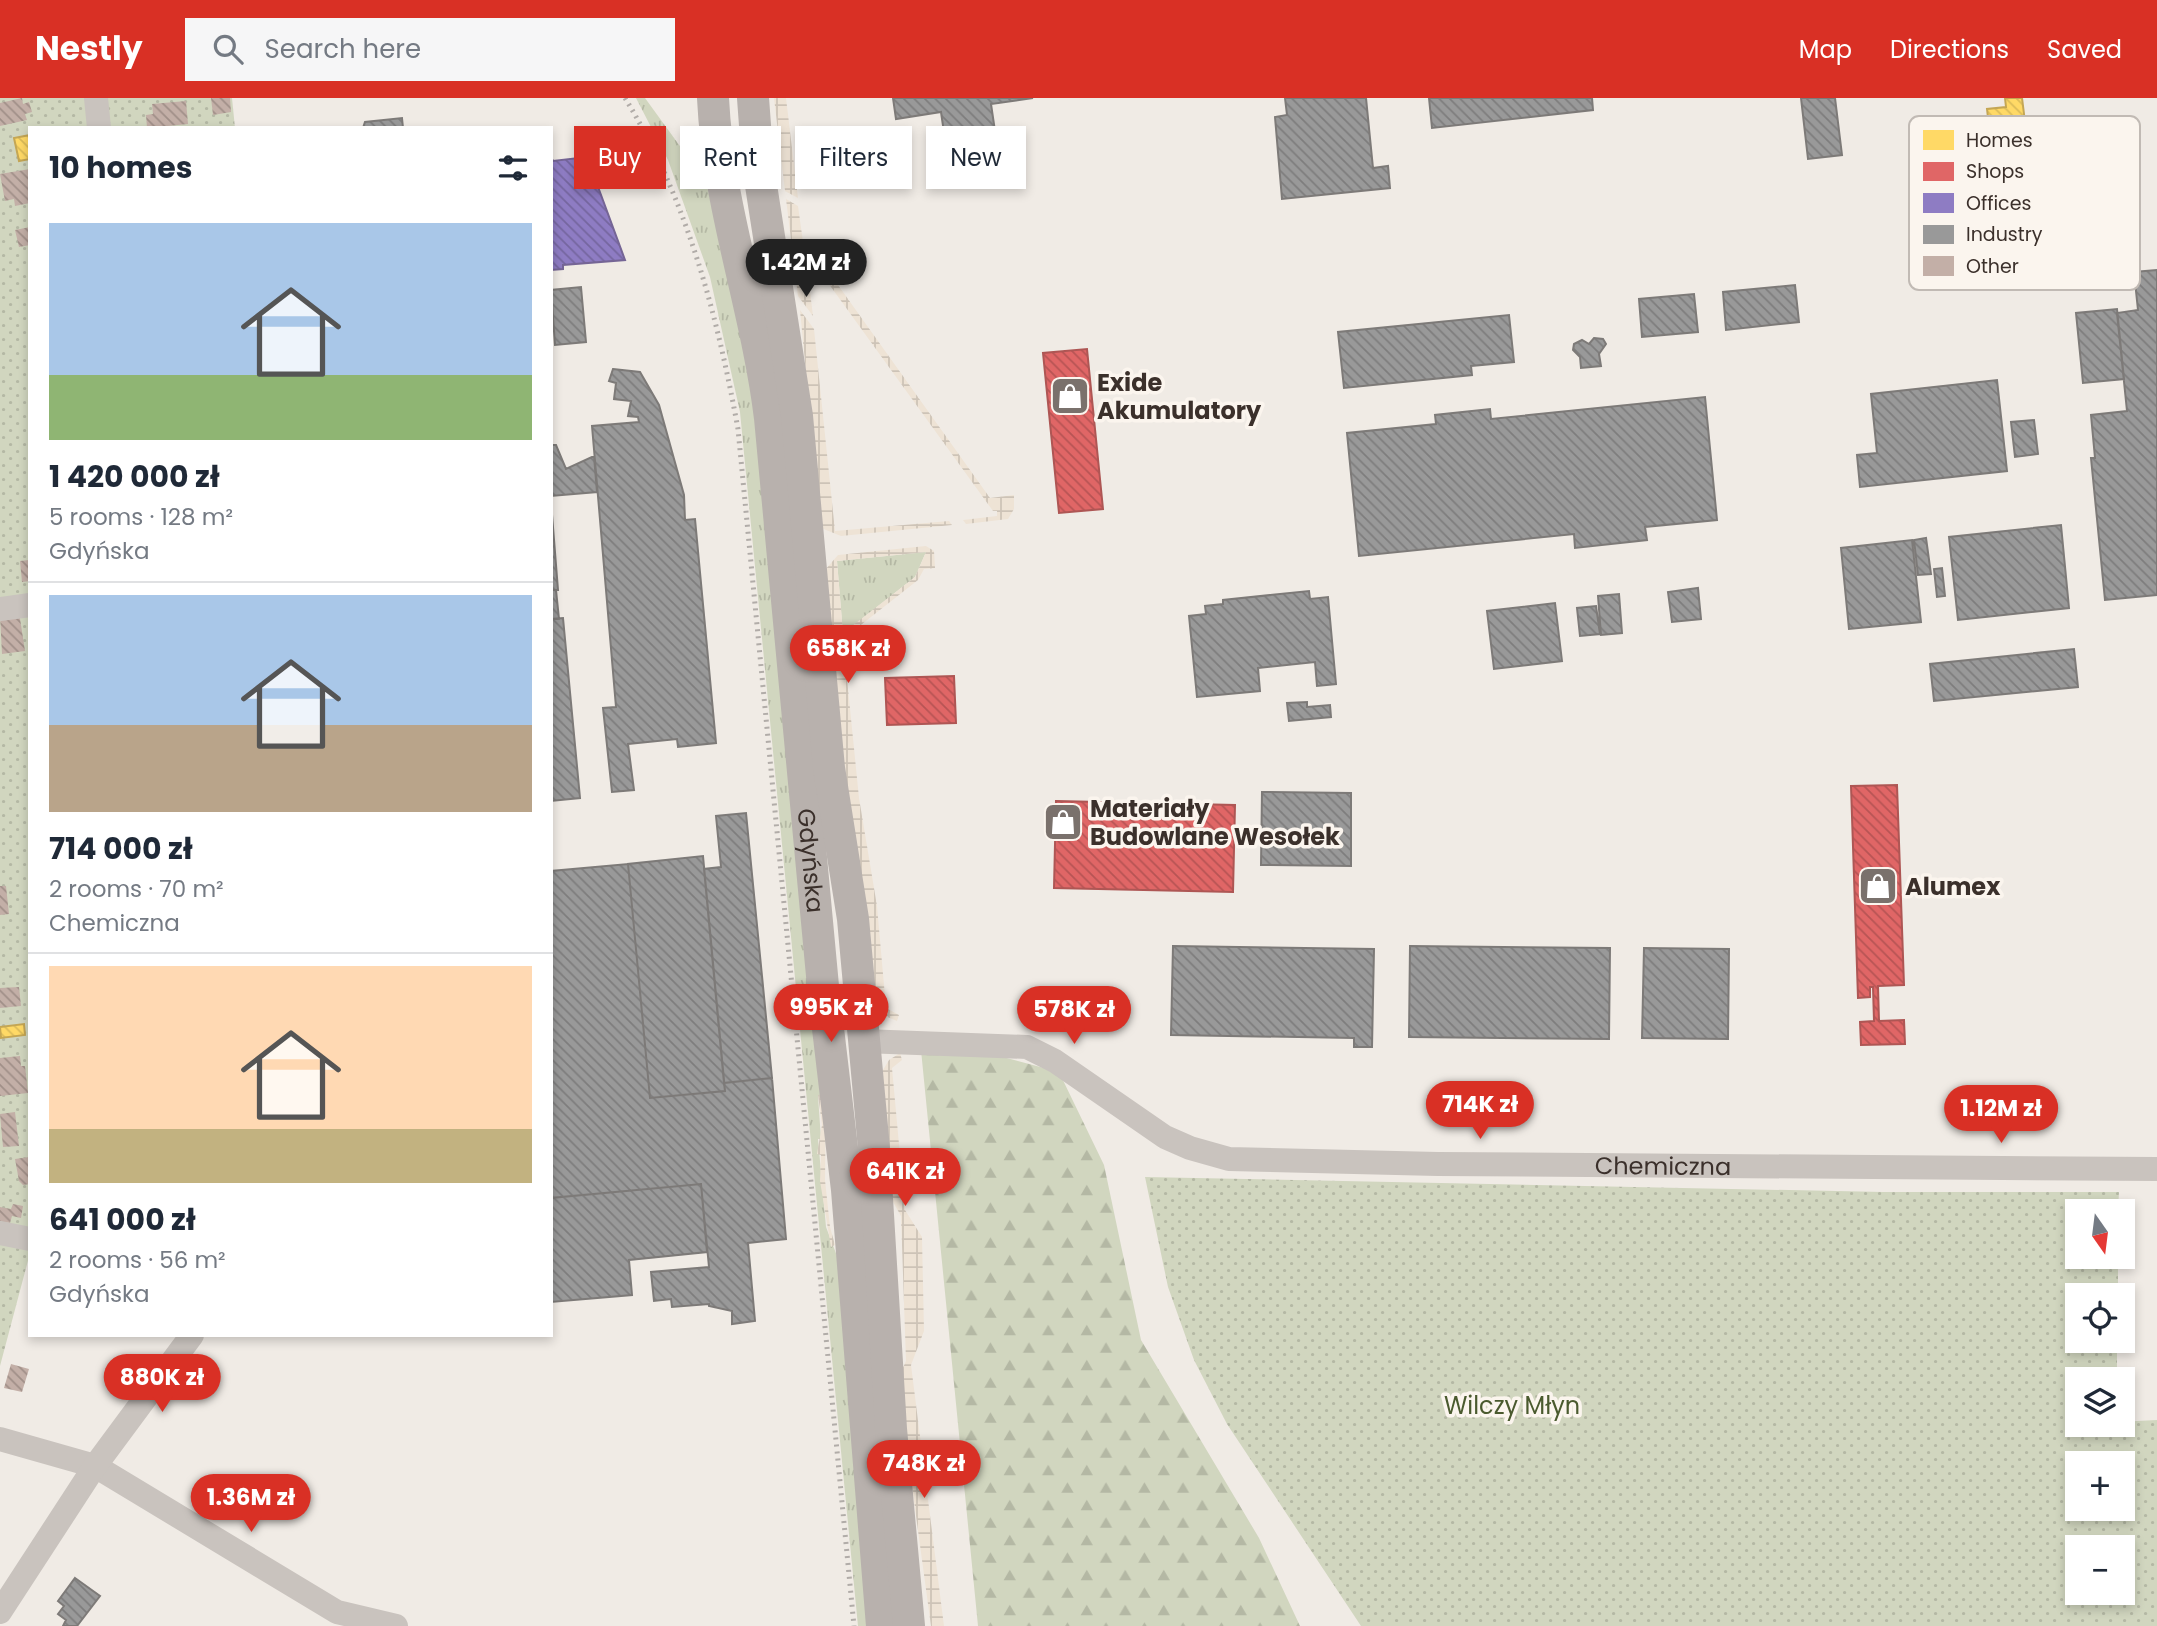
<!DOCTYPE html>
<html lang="en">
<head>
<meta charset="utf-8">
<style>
	:root { --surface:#fff; --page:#f6f6f7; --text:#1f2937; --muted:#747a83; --line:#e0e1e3; --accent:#d93025 }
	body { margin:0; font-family:Poppins,sans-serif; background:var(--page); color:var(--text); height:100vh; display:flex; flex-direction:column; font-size:26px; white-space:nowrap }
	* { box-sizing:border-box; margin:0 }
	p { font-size:23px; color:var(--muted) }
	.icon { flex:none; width:38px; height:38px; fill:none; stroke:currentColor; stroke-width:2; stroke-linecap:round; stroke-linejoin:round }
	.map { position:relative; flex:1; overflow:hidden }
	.sheet { position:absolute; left:28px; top:28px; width:525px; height:1211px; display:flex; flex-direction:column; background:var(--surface); border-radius:0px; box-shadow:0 4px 10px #0003 }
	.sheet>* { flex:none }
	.top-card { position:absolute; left:574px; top:28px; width:665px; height:63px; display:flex; gap:14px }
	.needle { width:46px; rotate:166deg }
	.tools { position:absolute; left:2065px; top:1101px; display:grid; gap:14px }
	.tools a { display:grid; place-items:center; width:70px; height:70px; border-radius:0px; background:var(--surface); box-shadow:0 4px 10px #0003; font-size:35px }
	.price { position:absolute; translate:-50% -60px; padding:0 16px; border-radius:24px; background:var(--accent); color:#fff; font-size:23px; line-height:46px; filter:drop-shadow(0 2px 4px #0008) }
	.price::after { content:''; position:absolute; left:50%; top:42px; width:21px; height:16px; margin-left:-10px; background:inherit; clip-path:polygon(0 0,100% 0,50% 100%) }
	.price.selected { background:#222; color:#fff }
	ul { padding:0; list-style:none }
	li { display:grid; align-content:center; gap:14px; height:371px; padding:0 21px }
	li+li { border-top:2px solid var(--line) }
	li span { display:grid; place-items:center; height:217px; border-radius:0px; color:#555 }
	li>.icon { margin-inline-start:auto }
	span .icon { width:126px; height:126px; fill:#fffc; stroke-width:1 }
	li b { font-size:30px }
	h2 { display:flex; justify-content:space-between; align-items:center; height:84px; padding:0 21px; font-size:30px }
	.tag { padding:0 24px; border-radius:0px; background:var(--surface); box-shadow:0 4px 10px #0003; font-size:24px; line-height:63px }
	.tag.selected { background:var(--accent); color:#fff }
	header { display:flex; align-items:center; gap:42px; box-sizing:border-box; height:98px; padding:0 35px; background:var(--accent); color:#fff }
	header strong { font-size:33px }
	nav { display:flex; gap:38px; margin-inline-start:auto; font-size:24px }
	.search { width:490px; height:63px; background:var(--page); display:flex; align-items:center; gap:18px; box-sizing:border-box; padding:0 24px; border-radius:0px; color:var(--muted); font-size:26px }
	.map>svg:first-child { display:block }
</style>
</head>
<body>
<header>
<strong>Nestly</strong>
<div class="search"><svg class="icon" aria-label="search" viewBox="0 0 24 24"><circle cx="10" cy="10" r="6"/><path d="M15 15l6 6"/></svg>Search here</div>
<nav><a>Map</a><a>Directions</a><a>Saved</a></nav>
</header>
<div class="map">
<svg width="2157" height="1528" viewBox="0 0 2157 1528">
	<defs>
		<pattern id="grass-tufts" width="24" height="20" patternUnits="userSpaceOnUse" patternTransform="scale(1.75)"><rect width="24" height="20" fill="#d1d6bf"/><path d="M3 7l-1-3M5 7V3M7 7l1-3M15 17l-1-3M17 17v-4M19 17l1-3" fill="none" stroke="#b4b8a4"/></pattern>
		<pattern id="forest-firs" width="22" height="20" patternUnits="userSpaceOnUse" patternTransform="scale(1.75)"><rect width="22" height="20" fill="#d1d6bf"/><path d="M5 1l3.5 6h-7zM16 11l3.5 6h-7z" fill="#b4b8a4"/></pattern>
		<pattern id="park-dots" width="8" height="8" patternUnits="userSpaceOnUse" patternTransform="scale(1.75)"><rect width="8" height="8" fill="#d1d6bf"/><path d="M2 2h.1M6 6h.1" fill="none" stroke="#b4b8a4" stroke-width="1.8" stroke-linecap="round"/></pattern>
		<pattern id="plaza-grid" width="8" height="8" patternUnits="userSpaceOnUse" patternTransform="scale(1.75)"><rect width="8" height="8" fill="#eee3d5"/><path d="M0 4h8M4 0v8" fill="none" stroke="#cdc3b7"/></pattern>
		<pattern id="homes-back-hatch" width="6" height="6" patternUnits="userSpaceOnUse" patternTransform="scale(1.75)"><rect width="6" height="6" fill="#ffd966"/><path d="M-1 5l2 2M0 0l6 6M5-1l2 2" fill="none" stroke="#dbbb59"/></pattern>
		<pattern id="shops-back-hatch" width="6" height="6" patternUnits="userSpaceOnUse" patternTransform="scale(1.75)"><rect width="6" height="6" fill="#e06666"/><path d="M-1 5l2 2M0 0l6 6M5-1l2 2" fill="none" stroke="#b75454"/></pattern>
		<pattern id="offices-back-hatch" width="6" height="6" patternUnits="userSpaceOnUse" patternTransform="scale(1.75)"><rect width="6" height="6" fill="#8e7cc3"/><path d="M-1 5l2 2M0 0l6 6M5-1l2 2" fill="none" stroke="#75669f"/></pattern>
		<pattern id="industry-back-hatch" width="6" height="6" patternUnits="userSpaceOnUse" patternTransform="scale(1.75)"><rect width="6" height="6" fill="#999"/><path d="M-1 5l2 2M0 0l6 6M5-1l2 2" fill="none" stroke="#7e7d7d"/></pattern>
		<pattern id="building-back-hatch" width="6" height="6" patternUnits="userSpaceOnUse" patternTransform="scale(1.75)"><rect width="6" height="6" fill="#c3afa7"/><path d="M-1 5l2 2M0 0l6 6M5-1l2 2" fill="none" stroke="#a08f88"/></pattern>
	</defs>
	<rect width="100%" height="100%" fill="#f0ebe5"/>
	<path fill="url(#grass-tufts)" d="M 636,0 L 645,0 L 706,84 L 749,262 L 824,996 L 818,998 L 821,1041 L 818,1041 L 826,1129 L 837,1158 L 870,1528 L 858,1528 L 740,314 L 710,179 L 668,62 Z
		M 926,454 L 915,479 L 843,536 L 837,463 Z"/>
	<path fill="url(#forest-firs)" d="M 921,952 L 995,957 L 1059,974 L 1104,1067 L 1141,1242 L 1259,1440 L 1300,1528 L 978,1528 Z"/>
	<path fill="url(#park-dots)" fill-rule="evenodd" d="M 0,0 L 232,0 L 235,30 L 30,30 L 30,1155 L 0,1268 Z
		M 1145,1079 L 1883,1094 L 2119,1094 L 2118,1113 L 2077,1113 L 2077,1158 L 2118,1159 L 2118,1197 L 2077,1197 L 2077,1242 L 2117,1243 L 2117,1281 L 2077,1281 L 2077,1326 L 2157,1322 L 2157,1528 L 1361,1528 L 1227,1326 L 1194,1262 L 1168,1189 ZM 2077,1365 L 2123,1365 L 2123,1410 L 2077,1410 ZM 2077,1449 L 2123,1449 L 2123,1494 L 2077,1494 Z"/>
	<path fill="url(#plaza-grid)" fill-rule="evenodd" d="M 774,0 L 786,0 L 798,100 L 785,93 Z
		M 786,101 L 798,108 L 803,144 L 818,159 L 990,400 L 1014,397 L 1014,411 L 1008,421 L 966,426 L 963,422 L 997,418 L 997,413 L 993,413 L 805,153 L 813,218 L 798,198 Z
		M 800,212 L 814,231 L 835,433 L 949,423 L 952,427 L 841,438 L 821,430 Z
		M 926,448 L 934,453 L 935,470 L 924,471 L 918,482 L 843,541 L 859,700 L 877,808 L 886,910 L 899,917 L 897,923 L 885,918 L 874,906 L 847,702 L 825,472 L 838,457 ZM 926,454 L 915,479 L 843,535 L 837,463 Z
		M 900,955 L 902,962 L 892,970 L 905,1112 L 922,1139 L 924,1233 L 911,1267 L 944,1528 L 931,1528 L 905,1337 L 901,1274 L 906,1263 L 901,1118 L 892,1102 L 880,977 L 889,962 Z
		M 826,996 L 825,1082 L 830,1129 L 835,1147 L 831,1149 L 820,1083 L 821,1057 L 817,1056 L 822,1027 L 818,997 Z"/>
	<path fill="url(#homes-back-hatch)" stroke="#c4a654" stroke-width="2" d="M 2005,0 L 2022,0 L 2025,24 L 1989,28 L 1987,11 L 2006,9 Z
		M 30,37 L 30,61 L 19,63 L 14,40 Z
		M 24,926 L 25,937 L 1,940 L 0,929 Z"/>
	<path fill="url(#shops-back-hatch)" stroke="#ae5654" stroke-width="2" d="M 1087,251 L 1103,411 L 1059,415 L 1043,255 Z
		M 954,578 L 956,625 L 887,627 L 885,580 Z
		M 1897,687 L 1904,887 L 1878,888 L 1879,923 L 1904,922 L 1905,946 L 1861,947 L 1860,924 L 1874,923 L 1873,889 L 1870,889 L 1870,899 L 1858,900 L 1851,688 Z
		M 1056,703 L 1235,707 L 1233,794 L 1054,790 Z"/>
	<path fill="url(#offices-back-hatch)" stroke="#756595" stroke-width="2" d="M 551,59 L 553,63 L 587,59 L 625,162 L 563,167 L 563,171 L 551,172 Z"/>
	<path fill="url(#industry-back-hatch)" stroke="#7d7a78" stroke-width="2" d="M 893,0 L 1033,0 L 991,6 L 996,40 L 946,48 L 941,14 L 896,21 Z
		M 1285,0 L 1366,0 L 1373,70 L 1388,68 L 1390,90 L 1282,101 L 1275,19 L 1287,17 Z
		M 1429,0 L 1592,0 L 1593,12 L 1432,30 Z
		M 1801,0 L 1835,0 L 1842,57 L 1808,61 Z
		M 402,20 L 403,30 L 363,30 L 365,24 Z
		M 2157,172 L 2157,497 L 2105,502 L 2091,360 L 2095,360 L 2091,317 L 2127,313 L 2117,215 L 2138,212 L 2134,174 Z
		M 1795,187 L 1799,224 L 1726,232 L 1723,194 Z
		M 581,189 L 586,244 L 555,247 L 551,192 Z
		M 1694,196 L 1698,234 L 1642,239 L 1639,201 Z
		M 2117,211 L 2124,281 L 2083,285 L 2076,215 Z
		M 1509,217 L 1514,264 L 1471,268 L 1472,277 L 1344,290 L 1338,234 Z
		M 1594,240 L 1603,241 L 1606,246 L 1599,256 L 1601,268 L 1581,270 L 1580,259 L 1573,252 L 1574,246 L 1582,242 L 1589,246 Z
		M 613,271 L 640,274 L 659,307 L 684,397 L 685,422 L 695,421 L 716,645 L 678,649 L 677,641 L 628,646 L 634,692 L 612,694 L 603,610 L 616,609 L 592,328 L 639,324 L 638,319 L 628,318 L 631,303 L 614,301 L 616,285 L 609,283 Z
		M 1997,282 L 2007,373 L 1860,389 L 1857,357 L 1877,355 L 1871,296 Z
		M 1705,299 L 1717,422 L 1645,429 L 1647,442 L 1575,450 L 1574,436 L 1359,458 L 1347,335 L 1436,326 L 1435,317 L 1490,311 L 1491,321 Z
		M 2034,322 L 2038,356 L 2015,359 L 2011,324 Z
		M 551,347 L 556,347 L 566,371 L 594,358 L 597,394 L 551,398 Z
		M 551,404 L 558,492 L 551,492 Z
		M 2061,427 L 2069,510 L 1958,522 L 1949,439 Z
		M 1926,440 L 1931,476 L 1918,477 L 1914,442 Z
		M 1912,442 L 1921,524 L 1849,531 L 1841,450 Z
		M 1942,470 L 1945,498 L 1937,499 L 1934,471 Z
		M 1698,490 L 1701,521 L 1672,524 L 1668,494 Z
		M 551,492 L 556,492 L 559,521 L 551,521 Z
		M 1309,493 L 1310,501 L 1328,499 L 1336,586 L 1317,588 L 1315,564 L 1258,570 L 1260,593 L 1197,599 L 1189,518 L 1206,516 L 1205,508 L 1223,506 L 1223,502 Z
		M 1619,496 L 1622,535 L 1601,537 L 1598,498 Z
		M 1555,505 L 1562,563 L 1494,571 L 1487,513 Z
		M 1596,508 L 1600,536 L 1580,538 L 1577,510 Z
		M 563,520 L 580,700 L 551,703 L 551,521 Z
		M 2074,551 L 2078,589 L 1934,603 L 1930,566 Z
		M 1307,604 L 1307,609 L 1330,607 L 1331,619 L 1289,623 L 1287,605 Z
		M 1262,694 L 1351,695 L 1351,768 L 1261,767 Z
		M 746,715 L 772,980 L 724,985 L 704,771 L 721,769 L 716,718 Z
		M 703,758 L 725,993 L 650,1000 L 628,766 Z
		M 628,766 L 650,1000 L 725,993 L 724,985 L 772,980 L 786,1141 L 748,1145 L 755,1223 L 732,1226 L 732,1213 L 709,1208 L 709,1206 L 672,1209 L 671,1201 L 654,1203 L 651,1174 L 709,1169 L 701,1086 L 551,1100 L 551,773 Z
		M 1173,848 L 1374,851 L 1372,949 L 1354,949 L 1354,940 L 1171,937 Z
		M 1410,848 L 1610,850 L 1609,941 L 1409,939 Z
		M 1644,850 L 1729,851 L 1728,941 L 1642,940 Z
		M 701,1086 L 707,1154 L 629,1162 L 632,1197 L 551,1204 L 551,1100 Z
		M 75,1480 L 100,1498 L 77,1528 L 63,1528 L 66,1522 L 58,1516 L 64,1508 L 58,1503 Z"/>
	<path fill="url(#building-back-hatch)" d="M 22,0 L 23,6 L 29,4 L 32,14 L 25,16 L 27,22 L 0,28 L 0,5 Z
		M 211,0 L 230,0 L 231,14 L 213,17 Z
		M 186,3 L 188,26 L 147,30 L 146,17 L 153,16 L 152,6 Z
		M 30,71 L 30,105 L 15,108 L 14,101 L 5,103 L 0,76 Z
		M 30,129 L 30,147 L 19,149 L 15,132 Z
		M 29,462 L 30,483 L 22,484 L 20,463 Z
		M 19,514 L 25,553 L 2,556 L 0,517 Z
		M 0,788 L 6,788 L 9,816 L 0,817 Z
		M 19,889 L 21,908 L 0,910 L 0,890 Z
		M 20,958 L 21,968 L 25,968 L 28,995 L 0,998 L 0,960 Z
		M 15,1014 L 19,1048 L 3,1049 L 0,1016 Z
		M 29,1059 L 30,1086 L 23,1087 L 19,1083 L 15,1061 Z
		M 13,1106 L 23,1108 L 21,1120 L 12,1118 L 10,1125 L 0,1123 L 0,1109 L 11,1111 Z
		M 11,1266 L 29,1271 L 22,1294 L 4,1290 Z"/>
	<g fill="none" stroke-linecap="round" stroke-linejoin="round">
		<g stroke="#c9c3be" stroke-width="24">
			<path d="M 96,0 L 99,30"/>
			<path d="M 0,511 L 30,507"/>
			<path id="s1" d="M 863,943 L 1027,949 L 1055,963 L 1165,1039 L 1190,1050 L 1229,1061 L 1438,1066 L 2157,1071"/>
			<path d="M 0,1135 L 30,1141"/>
			<path d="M 0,1341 L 95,1368 L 337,1514 L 396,1528"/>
			<path d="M 0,1514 L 95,1368 L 192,1237"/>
		</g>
		<g stroke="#b8b1ad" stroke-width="32">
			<path id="s2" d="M 713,0 C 718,109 757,212 770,320 L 823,888 L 847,1092 L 882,1528"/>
			<path d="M 753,0 L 758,68 L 797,318 L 829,670 L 853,821 L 874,1051 L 891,1331 L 909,1528"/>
		</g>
		<path stroke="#b1aca8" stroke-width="5" stroke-dasharray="2 5" stroke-linecap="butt" d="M 625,0 C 687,101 717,216 738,331 L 854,1528"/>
	</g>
	<defs>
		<g id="shop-square" transform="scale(2.0125)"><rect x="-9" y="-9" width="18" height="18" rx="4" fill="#7a716c" stroke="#fbf5ee"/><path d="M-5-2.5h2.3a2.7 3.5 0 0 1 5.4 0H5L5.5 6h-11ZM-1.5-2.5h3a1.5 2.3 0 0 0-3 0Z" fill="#fff"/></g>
	</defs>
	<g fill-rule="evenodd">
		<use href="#shop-square" x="1070" y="298"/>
		<use href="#shop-square" x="1063" y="724"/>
		<use href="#shop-square" x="1878" y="788"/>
	</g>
	<g text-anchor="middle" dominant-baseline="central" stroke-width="7" stroke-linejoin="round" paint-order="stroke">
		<g font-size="24" font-weight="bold" fill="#3b302b" stroke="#fbf5ee" text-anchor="start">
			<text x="1097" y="284">Exide<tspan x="1097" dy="28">Akumulatory</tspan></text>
			<text x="1090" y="710">Materiały<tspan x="1090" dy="28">Budowlane Wesołek</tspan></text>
			<text x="1905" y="788">Alumex</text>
		</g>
		<g font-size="24" fill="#3b302b" stroke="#fbf5ee">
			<text stroke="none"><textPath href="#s2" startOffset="770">Gdyńska</textPath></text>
			<text stroke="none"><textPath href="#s1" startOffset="831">Chemiczna</textPath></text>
		</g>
		<g font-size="24" fill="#4a5a2e" stroke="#fbf5ee">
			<text x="1512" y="1307">Wilczy Młyn</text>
		</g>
	</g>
	<rect x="1909" y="18" width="231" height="174" rx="10" fill="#fbf5ee" stroke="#c1bab4" stroke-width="2"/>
	<rect x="1923" y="32" width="31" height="20" fill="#ffd966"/>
	<rect x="1923" y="64" width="31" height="19" fill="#e06666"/>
	<rect x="1923" y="95" width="31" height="20" fill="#8e7cc3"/>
	<rect x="1923" y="127" width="31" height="19" fill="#999"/>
	<rect x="1923" y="158" width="31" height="20" fill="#c3afa7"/>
	<g font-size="19" fill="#3b302b">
		<text x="1966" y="49">Homes</text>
		<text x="1966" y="80">Shops</text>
		<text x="1966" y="112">Offices</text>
		<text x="1966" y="143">Industry</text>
		<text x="1966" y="175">Other</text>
	</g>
</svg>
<div class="tools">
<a><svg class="needle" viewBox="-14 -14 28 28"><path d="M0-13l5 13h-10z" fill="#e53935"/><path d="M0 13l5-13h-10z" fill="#747a83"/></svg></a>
<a><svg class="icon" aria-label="locate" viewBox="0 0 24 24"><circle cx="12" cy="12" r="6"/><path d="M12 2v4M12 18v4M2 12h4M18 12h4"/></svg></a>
<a><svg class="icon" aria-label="layers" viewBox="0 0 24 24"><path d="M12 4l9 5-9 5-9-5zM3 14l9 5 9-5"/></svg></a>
<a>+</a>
<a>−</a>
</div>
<b class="price selected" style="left:806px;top:201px">1.42M zł</b>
<b class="price" style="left:848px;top:587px">658K zł</b>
<b class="price" style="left:831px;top:946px">995K zł</b>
<b class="price" style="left:1074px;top:948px">578K zł</b>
<b class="price" style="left:1480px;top:1043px">714K zł</b>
<b class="price" style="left:2001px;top:1047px">1.12M zł</b>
<b class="price" style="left:905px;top:1110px">641K zł</b>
<b class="price" style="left:162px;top:1316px">880K zł</b>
<b class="price" style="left:924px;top:1402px">748K zł</b>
<b class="price" style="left:251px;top:1436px">1.36M zł</b>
<div class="top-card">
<a class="tag selected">Buy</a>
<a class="tag">Rent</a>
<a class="tag">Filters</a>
<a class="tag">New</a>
</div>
<section class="sheet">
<h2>10 homes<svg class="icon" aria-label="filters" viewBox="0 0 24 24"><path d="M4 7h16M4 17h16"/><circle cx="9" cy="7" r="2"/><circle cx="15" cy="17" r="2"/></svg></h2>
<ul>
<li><span style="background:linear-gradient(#a9c7e8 70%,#8fb573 0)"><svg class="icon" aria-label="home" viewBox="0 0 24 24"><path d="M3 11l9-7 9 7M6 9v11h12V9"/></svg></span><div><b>1 420 000 zł</b><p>5 rooms · 128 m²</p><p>Gdyńska</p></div></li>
<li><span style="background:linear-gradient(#a9c7e8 60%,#b9a48a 0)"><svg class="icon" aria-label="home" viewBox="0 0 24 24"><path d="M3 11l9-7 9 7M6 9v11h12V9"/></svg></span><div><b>714 000 zł</b><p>2 rooms · 70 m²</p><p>Chemiczna</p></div></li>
<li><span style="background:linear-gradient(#ffd9b3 75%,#c2b280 0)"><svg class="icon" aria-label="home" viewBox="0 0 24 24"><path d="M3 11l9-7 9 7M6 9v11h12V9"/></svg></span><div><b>641 000 zł</b><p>2 rooms · 56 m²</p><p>Gdyńska</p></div></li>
</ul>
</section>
</div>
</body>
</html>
